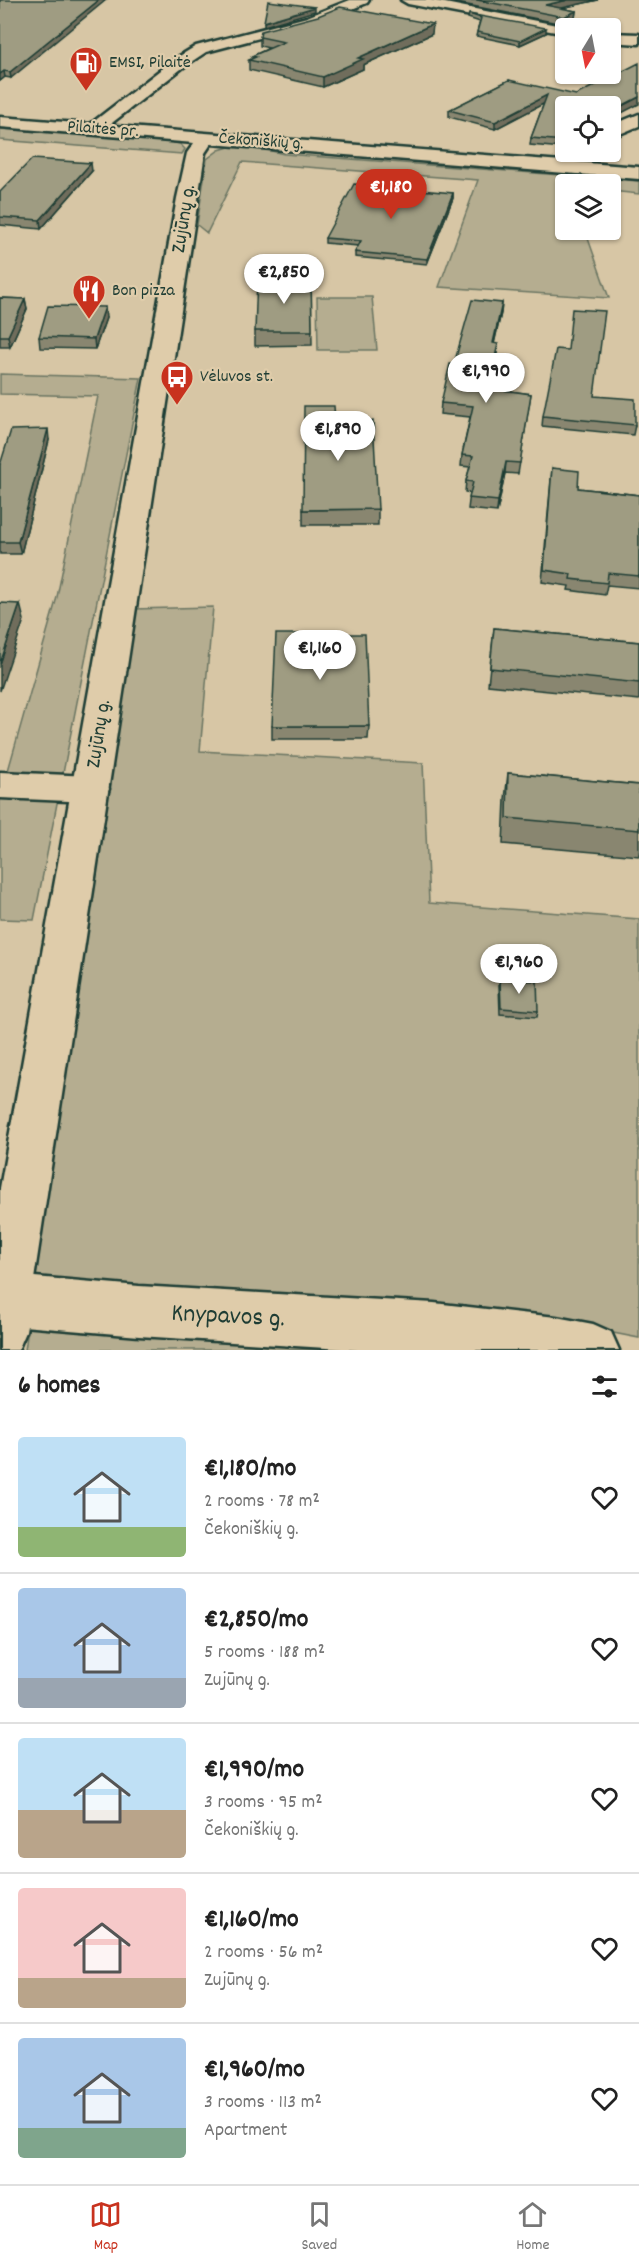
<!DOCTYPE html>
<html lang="en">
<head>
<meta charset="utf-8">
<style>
	:root { --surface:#fff; --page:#f2f2f2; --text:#222; --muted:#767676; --line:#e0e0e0; --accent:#c8321e }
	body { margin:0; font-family:Dekko,sans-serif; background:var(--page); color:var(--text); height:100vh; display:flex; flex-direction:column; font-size:22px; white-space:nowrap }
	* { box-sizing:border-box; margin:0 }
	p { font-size:20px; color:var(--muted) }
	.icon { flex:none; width:33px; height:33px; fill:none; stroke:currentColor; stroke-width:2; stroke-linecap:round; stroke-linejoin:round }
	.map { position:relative; height:1350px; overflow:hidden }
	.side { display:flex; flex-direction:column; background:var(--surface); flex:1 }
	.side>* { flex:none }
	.needle { width:39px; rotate:190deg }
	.fabs { position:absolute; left:555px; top:18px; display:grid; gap:12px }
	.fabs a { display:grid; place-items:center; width:66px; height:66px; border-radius:6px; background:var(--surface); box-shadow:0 2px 4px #0004; font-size:30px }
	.price { position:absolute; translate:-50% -51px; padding:0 14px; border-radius:21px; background:#fff; color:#222; font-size:20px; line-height:39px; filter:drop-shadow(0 2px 3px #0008) }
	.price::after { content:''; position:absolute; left:50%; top:36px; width:18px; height:14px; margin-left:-9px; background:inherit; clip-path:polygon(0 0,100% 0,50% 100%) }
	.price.selected { background:var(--accent); color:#fff }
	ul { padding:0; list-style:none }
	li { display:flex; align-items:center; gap:18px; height:150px; padding:0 18px }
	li+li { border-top:2px solid var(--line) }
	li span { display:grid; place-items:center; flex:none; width:168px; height:120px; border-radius:6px; color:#555 }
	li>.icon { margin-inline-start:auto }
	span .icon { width:72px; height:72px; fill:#fffc; stroke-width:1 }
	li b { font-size:26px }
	h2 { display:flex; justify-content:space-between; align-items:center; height:72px; padding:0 18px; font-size:26px }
	.dock { display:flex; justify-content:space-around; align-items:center; height:84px; border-top:2px solid var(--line); background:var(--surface); font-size:16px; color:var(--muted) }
	.dock a { display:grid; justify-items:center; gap:3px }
	.dock .selected { color:var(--accent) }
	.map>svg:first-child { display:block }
</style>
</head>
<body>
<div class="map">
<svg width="639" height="1350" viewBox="0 0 639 1350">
	<rect width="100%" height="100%" fill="#d7c6a5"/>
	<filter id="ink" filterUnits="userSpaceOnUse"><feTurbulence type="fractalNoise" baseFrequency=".0167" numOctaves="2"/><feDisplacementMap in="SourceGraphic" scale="12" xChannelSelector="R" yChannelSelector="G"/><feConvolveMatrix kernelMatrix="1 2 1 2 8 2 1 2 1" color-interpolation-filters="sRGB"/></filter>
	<g filter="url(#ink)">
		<path fill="#b5ad90" stroke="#6a7562" stroke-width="1.5" d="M 0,129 L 170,142 L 180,144 L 185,149 L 182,154 L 0,140 Z
			M 229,147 L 255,147 L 284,154 L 639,181 L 639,194 L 611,191 L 610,184 L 566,184 L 566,230 L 585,230 L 609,298 L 439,287 L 478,180 L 242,162 L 207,233 L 197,225 L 207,159 L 219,150 Z
			M 317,297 L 372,297 L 377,350 L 318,350 Z
			M 0,374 L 141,378 L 34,920 L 0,919 L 0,799 L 57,597 L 98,396 L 0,394 Z
			M 213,607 L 200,751 L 423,763 L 429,903 L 639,919 L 639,1338 L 542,1319 L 352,1298 L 352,1350 L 25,1350 L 133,609 Z"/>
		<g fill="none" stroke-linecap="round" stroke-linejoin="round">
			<g stroke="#1f3d34" stroke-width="5">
				<path id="minor" d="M 350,0 L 369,0 L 367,3 L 317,23 L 206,52 L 185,66 L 99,133 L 87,133 L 84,129 L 173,60 L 196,46 L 307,17 Z
					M 401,0 L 430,0 L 572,28 L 566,28 L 566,34 L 408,4 Z
					M 610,33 L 639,34 L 639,44 L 610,42 Z
					M 639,114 L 639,126 L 610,138 L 610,126 Z
					M 0,772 L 91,776 L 104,780 L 109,789 L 104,798 L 91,802 L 0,798 Z
					M 0,1274 L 139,1286 L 434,1303 L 556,1317 L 593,1324 L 611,1332 L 619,1350 L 358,1350 L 139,1336 L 0,1324 Z"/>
			</g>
			<g stroke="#1f3d34" stroke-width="5">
				<path id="major" d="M 0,117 L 639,167 L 639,179 L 211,144 L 205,153 L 26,1332 L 18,1350 L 0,1350 L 0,1188 L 177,198 L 187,153 L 194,143 L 0,127 Z"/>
			</g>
			<use href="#minor" fill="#dfccaa" fill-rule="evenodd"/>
			<use href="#major" fill="#dfccaa" fill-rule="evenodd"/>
		</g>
		<path fill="#898670" stroke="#1f3d34" stroke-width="1.5" d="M 0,0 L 11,78 L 5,77 L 0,81 Z
			M 442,0 L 598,0 L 561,8 L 576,11 L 575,18 L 563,24 Z
			M 469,14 L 546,33 L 520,45 L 476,36 L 480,22 L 468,18 Z
			M 432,34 L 363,65 L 363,69 L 323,87 L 249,70 L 249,60 L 252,59 L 252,56 L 269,48 L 260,46 L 260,37 Z
			M 509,80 L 566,106 L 566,147 L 563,148 L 530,145 L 531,138 L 544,103 L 495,129 L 449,117 L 449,110 Z
			M 92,171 L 41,229 L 0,225 L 0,192 Z
			M 453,193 L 453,198 L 427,264 L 355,257 L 355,252 L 358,246 L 325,243 L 325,238 Z
			M 311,278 L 312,345 L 255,346 L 255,331 Z
			M 0,298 L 25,299 L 27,309 L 10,347 L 0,347 Z
			M 502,303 L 501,313 L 494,343 L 497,354 L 489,388 L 531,394 L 518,474 L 505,473 L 497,512 L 468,509 L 470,493 L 465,492 L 466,481 L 470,467 L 461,466 L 462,455 L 470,417 L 440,414 L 441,403 L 454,364 Z
			M 106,318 L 95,349 L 40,348 L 39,337 Z
			M 594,396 L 635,425 L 633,435 L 542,426 L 543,416 Z
			M 49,440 L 21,554 L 0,554 L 0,465 Z
			M 552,468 L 578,488 L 639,495 L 639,588 L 607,585 L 605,595 L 568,590 L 569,586 L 542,582 Z
			M 378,509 L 378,525 L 303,525 L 303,510 Z
			M 494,628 L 639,642 L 639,700 L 488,685 Z
			M 272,726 L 369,726 L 368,739 L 272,739 Z
			M 508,773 L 639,785 L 639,856 L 503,844 L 505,799 Z
			M 500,979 L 538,1011 L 537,1017 L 500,1014 L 499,985 Z"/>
		<path fill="#6f6d5b" stroke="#1f3d34" stroke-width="1.5" d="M 99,0 L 106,0 L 11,78 L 10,72 Z
			M 568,0 L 598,0 L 544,12 L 545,5 Z
			M 315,7 L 315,11 L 264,26 L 264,22 Z
			M 576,11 L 575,18 L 563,24 L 564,17 Z
			M 433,24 L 432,34 L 363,65 L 363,69 L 323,87 L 323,77 L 358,58 Z
			M 546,28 L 546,33 L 520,45 L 520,41 Z
			M 4,71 L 5,77 L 0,81 L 0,74 Z
			M 547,95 L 547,102 L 495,129 L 495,122 Z
			M 639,97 L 639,104 L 610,119 L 610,112 Z
			M 566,140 L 566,147 L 563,148 L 564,141 Z
			M 91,163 L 92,171 L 41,229 L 40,220 Z
			M 453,193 L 453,198 L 427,264 L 427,259 Z
			M 25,299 L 27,309 L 10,347 L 8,336 Z
			M 502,303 L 501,313 L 492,353 L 493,343 Z
			M 105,307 L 106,318 L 95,349 L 94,339 Z
			M 498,344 L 497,354 L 487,399 L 488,388 Z
			M 48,429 L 49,440 L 21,554 L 18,542 Z
			M 506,462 L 505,473 L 497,512 L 498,501 Z
			M 20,604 L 24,620 L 0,691 L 0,664 Z"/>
		<path fill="#9f9c82" stroke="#1f3d34" stroke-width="1.5" d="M 0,0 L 99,0 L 10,72 L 4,71 L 0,74 Z
			M 477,0 L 568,0 L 545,5 L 576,11 L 564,17 Z
			M 268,1 L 315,7 L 264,22 Z
			M 340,7 L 433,24 L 358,58 L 363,59 L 323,77 L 249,60 L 256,57 L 252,56 L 284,42 L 260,37 L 261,31 L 318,16 Z
			M 469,14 L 546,28 L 520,41 L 477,32 L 481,18 Z
			M 639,63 L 639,97 L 610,112 L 610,106 L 566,106 L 566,140 L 564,141 L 531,138 L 547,95 L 495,122 L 449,110 L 509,80 L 576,95 Z
			M 32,159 L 91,163 L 40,220 L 0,217 L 0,192 Z
			M 354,184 L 453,193 L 427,259 L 355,252 L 361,241 L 325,238 Z
			M 257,278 L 311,278 L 312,331 L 255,331 Z
			M 0,298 L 25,299 L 8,336 L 0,336 Z
			M 472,300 L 502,303 L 493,343 L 498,344 L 488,388 L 531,394 L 520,463 L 506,462 L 498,501 L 469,498 L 473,482 L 466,481 L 473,456 L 462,455 L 473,406 L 441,403 L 450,364 L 454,364 Z
			M 48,306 L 105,307 L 94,339 L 39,337 Z
			M 572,309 L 605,311 L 594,396 L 635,399 L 635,425 L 543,416 L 556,349 L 568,350 Z
			M 304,406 L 334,406 L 335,421 L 373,421 L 378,509 L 303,510 Z
			M 48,429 L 18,542 L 0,542 L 0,465 L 11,430 Z
			M 552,468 L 579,471 L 578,488 L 639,495 L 639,576 L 608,573 L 607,583 L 570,579 L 571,574 L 544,570 Z
			M 0,603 L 20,604 L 0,664 Z
			M 494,628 L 639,642 L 639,683 L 490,668 Z
			M 276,634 L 365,634 L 369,726 L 272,726 Z
			M 508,773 L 639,785 L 639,830 L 507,818 Z
			M 500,979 L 537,981 L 538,1011 L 501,1008 Z"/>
	</g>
	<defs>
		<g id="fuel-pin" transform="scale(1.725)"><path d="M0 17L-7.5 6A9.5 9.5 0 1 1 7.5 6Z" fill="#c8321e" stroke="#dfccaa"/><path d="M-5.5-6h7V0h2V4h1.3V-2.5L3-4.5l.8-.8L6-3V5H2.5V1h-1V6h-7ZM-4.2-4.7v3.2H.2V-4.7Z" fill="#fff"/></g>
		<g id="restaurant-pin" transform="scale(1.725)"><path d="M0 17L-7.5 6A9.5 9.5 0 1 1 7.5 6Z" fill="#c8321e" stroke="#dfccaa"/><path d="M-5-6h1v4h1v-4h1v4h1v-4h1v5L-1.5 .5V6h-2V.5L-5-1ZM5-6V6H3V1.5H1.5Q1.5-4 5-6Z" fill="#fff"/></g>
		<g id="bus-pin" transform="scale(1.725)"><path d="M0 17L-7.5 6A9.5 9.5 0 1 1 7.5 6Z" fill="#c8321e" stroke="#dfccaa"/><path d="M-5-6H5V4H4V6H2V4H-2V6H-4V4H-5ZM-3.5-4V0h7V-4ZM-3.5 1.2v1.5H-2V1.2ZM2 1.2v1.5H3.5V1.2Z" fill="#fff"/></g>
	</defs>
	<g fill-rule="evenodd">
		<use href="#fuel-pin" x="86" y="63"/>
		<use href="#restaurant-pin" x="89" y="291"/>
		<use href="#bus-pin" x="177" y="377"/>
	</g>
	<g text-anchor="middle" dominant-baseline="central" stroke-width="4.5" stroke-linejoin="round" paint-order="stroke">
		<g font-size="18" fill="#1f3d34" stroke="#dfccaa" text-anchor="start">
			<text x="109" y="63">EMSI, Pilaitė</text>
			<text x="112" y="291">Bon pizza</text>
			<text x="200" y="377">Vėluvos st.</text>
		</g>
		<g font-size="18" fill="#1f3d34" stroke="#dfccaa">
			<text transform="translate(103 130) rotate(4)">Pilaitės pr.</text>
			<text transform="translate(261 142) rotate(4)">Čekoniškių g.</text>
		</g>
		<g font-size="21" fill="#1f3d34" stroke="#dfccaa">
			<text transform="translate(185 219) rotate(-81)">Zujūnų g.</text>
			<text transform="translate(100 734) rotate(-81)">Zujūnų g.</text>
		</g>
		<g font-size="26" fill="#1f3d34" stroke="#dfccaa">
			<text transform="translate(228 1317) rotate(3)">Knypavos g.</text>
		</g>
	</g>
</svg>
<div class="fabs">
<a><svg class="needle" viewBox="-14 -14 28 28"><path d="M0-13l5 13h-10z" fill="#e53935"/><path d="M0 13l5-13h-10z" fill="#767676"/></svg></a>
<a><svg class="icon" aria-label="locate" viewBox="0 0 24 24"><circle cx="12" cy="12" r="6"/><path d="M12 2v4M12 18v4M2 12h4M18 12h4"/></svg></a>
<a><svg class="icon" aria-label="layers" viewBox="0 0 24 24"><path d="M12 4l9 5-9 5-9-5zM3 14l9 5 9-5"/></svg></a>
</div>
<b class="price selected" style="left:391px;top:220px">€1,180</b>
<b class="price" style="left:284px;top:305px">€2,850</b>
<b class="price" style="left:486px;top:404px">€1,990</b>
<b class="price" style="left:338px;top:462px">€1,890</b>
<b class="price" style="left:320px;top:681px">€1,160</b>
<b class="price" style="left:519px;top:995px">€1,960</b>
</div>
<section class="side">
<h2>6 homes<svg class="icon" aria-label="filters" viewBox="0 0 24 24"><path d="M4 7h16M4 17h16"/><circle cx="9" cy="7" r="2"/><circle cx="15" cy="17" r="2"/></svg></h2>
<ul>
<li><span style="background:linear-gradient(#bfe0f5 75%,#8fb573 0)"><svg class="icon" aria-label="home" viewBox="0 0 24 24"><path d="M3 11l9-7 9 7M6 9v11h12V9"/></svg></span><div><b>€1,180/mo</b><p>2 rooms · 78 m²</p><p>Čekoniškių g.</p></div><svg class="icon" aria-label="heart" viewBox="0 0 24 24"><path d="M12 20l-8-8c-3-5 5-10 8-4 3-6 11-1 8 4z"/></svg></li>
<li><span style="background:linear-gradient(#a9c7e8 75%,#9aa5b1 0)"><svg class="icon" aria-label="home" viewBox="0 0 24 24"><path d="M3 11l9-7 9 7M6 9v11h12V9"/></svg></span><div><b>€2,850/mo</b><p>5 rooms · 188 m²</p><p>Zujūnų g.</p></div><svg class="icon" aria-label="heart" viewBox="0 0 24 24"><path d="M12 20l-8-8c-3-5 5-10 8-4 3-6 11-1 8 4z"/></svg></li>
<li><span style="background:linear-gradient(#bfe0f5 60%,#b9a48a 0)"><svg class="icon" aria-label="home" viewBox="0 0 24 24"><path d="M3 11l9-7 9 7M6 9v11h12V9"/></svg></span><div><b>€1,990/mo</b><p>3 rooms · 95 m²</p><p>Čekoniškių g.</p></div><svg class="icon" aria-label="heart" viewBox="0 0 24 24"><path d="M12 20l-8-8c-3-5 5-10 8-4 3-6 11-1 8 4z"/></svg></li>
<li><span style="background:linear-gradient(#f6c9c9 75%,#b9a48a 0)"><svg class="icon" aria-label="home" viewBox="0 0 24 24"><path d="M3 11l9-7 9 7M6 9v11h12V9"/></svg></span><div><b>€1,160/mo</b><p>2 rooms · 56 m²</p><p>Zujūnų g.</p></div><svg class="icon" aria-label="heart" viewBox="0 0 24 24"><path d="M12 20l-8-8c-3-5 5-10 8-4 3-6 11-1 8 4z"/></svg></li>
<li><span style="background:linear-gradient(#a9c7e8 75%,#7fa58c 0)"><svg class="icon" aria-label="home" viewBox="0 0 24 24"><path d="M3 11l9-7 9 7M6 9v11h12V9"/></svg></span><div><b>€1,960/mo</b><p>3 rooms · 113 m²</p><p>Apartment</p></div><svg class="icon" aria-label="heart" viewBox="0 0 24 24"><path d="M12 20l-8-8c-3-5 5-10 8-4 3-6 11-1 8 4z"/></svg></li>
</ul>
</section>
<nav class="dock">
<a class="selected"><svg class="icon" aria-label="map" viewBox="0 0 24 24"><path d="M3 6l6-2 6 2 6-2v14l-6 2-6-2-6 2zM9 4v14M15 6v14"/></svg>Map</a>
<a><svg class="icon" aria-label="saved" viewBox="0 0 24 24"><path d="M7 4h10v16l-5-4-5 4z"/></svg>Saved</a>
<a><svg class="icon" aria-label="home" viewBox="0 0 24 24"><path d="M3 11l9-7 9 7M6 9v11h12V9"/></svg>Home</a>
</nav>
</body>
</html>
